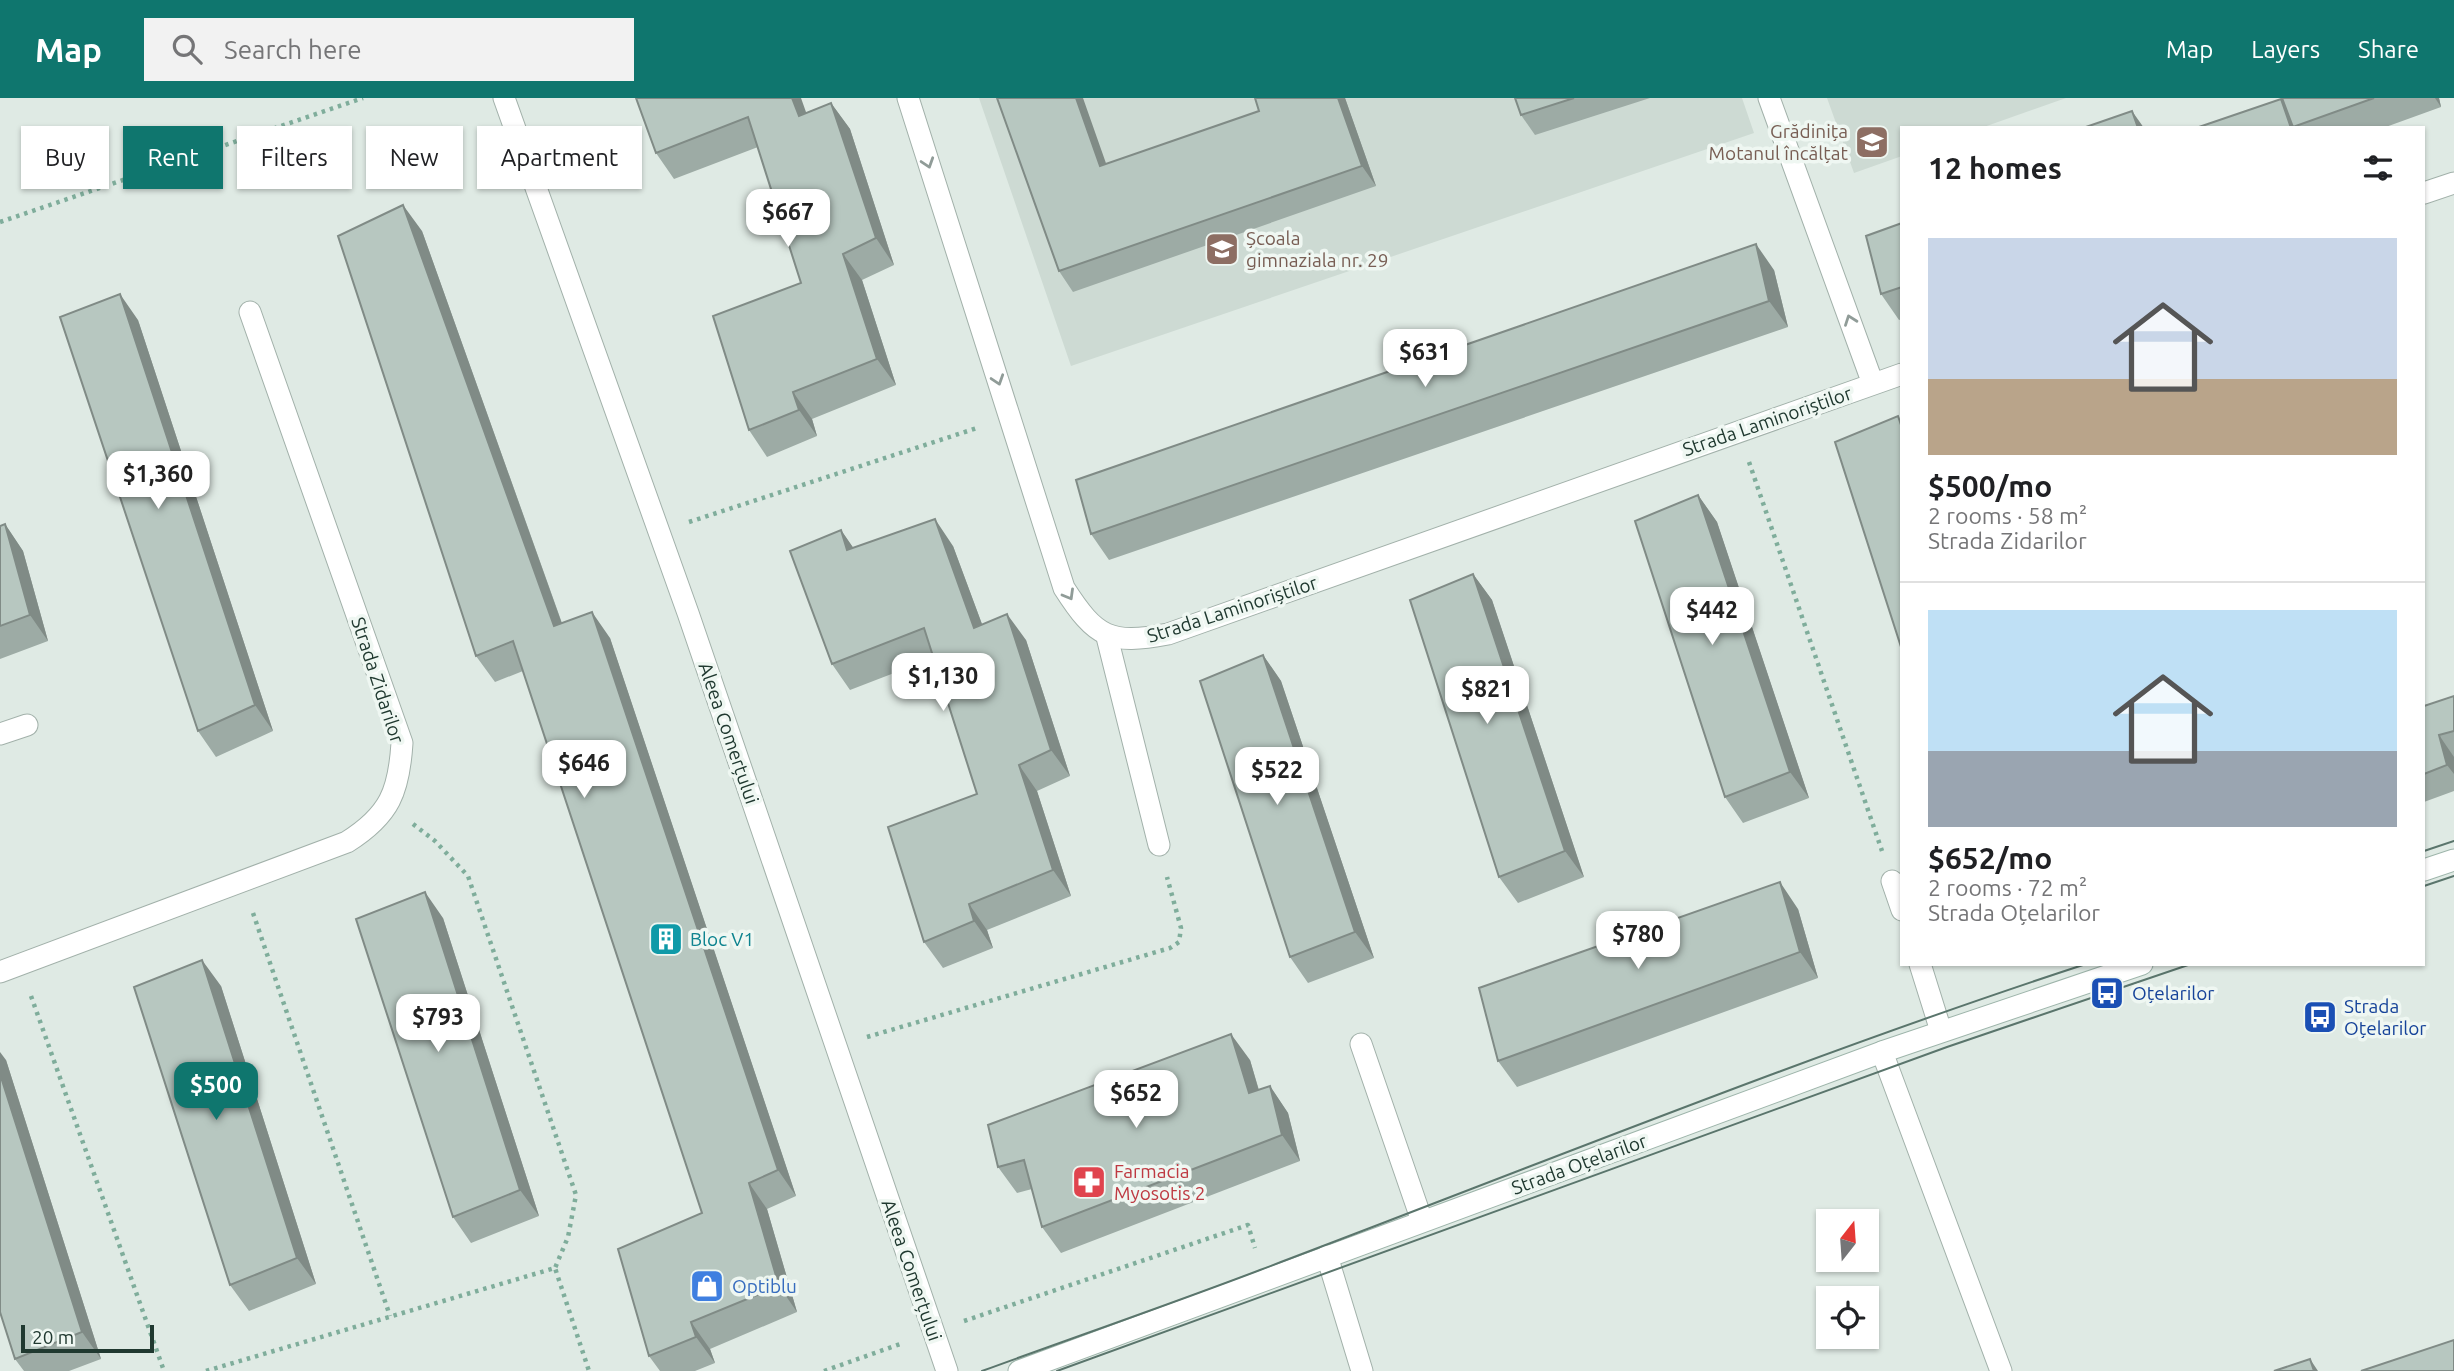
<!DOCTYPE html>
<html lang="en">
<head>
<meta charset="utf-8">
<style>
	:root { --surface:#fff; --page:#f2f2f2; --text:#202124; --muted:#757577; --line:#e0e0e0; --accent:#0f766e }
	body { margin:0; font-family:Ubuntu,sans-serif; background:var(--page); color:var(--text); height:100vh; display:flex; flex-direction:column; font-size:26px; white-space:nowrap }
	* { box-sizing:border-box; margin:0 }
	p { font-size:23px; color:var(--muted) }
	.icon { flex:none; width:38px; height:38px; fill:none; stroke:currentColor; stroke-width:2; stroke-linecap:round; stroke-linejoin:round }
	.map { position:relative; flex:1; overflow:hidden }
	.panel { position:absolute; left:1900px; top:28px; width:525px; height:840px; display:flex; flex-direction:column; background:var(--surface); border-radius:0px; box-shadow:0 2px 5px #0004 }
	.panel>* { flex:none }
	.top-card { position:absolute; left:21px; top:28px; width:665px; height:63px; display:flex; gap:14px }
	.needle { width:46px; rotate:17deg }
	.buttons { position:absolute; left:1816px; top:1111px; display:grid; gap:14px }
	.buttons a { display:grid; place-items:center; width:63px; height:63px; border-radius:0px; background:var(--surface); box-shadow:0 2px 5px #0004; font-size:35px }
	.scale { position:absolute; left:21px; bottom:18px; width:133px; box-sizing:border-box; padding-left:7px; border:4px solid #203930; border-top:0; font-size:19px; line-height:24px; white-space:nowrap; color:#203930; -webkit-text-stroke:5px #eff7f2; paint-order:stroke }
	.price { position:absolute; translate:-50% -60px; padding:0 16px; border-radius:14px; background:#fff; color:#222; font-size:23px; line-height:46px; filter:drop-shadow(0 2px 4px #0008) }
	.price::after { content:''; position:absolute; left:50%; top:42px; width:21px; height:16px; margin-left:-10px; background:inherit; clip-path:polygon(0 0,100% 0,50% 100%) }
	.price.on { background:var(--accent); color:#fff }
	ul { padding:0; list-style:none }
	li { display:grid; align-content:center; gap:14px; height:371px; padding:0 28px }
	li+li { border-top:2px solid var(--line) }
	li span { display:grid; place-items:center; height:217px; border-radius:0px; color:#555 }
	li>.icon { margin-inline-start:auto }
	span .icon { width:126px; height:126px; fill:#fffc; stroke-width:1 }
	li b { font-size:30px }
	h2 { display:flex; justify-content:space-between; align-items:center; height:84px; padding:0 28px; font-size:30px }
	.pill { padding:0 24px; border-radius:0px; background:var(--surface); box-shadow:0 2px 5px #0004; font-size:24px; line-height:63px }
	.pill.on { background:var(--accent); color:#fff }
	header { display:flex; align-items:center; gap:42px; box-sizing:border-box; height:98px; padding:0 35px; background:var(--accent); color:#fff }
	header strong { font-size:33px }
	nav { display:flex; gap:38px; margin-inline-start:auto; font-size:24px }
	.search { width:490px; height:63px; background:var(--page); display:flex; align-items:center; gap:18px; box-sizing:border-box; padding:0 24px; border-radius:0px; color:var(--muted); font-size:26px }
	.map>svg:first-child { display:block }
</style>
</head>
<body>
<header>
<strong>Map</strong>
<div class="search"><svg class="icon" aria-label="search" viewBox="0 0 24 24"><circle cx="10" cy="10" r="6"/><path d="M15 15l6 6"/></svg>Search here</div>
<nav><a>Map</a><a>Layers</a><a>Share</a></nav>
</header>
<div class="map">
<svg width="2454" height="1273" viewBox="0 0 2454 1273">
	<rect width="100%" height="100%" fill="#dfeae4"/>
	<path fill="#cddad3" d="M 979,0 L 1742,0 L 1754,35 L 1071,268 Z
		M 1827,0 L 2066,0 L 1981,30 L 1902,30 L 1902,58 L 1854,75 Z"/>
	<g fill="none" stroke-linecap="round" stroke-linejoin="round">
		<g stroke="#a2b1aa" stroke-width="23">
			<path id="lane" d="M 1107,539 L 1159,747
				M 0,636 L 27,627
				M 1892,783 L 1902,812
				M 1920,866 L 1941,933
				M 1361,946 L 1422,1123
				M 1882,954 L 2001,1273
				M 1327,1158 L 1362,1273"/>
		</g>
		<g stroke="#a2b1aa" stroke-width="23">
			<path id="street" d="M 504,0 L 688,515 L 947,1273
				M 908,0 L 1064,490 C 1096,540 1110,547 1168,536 L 1902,276
				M 1769,0 L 1873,286
				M 2424,95 L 2454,85
				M 0,874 L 347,744 C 390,717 399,693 402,645 L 250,214"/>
		</g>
		<g stroke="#9eb5ab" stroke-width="23">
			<path id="secondary" d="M 2424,772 L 2454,762
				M 1019,1273 L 1882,954 L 2142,866"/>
		</g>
		<path stroke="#7fad9b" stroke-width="4.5" stroke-dasharray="3.5 5" stroke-linecap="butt" d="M 0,124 L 363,0
			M 1749,364 L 1882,753
			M 689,424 L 977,330
			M 413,726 L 435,743 L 468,778 L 576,1097 L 568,1139 L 555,1170
			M 253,815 L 390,1218
			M 31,898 L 164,1273
			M 867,939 L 1170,850 L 1179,844 L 1181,830 L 1167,779
			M 964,1223 L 1248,1127 L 1255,1150
			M 206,1273 L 555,1170 L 589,1273
			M 824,1273 L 903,1245"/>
		<use href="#lane" stroke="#fff" stroke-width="21"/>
		<use href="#street" stroke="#fff" stroke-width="21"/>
		<use href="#secondary" stroke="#fff" stroke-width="21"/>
		<path stroke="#5a756c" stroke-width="2" d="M 2424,753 L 2454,743
			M 2424,788 L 2454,778
			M 982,1273 C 1075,1239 1168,1207 1260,1172 C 1535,1068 1807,957 2086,866
			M 1057,1273 L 1947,949 L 2191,866"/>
	</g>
	<path fill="#9daba5" d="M 636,0 L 806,15 L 831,5 L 850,31 L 894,167 L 862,182 L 896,287 L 812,321 L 817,338 L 767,359 L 749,332 L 801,185 L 758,49 L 674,81 L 656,55 Z
		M 1345,0 L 1376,88 L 1073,194 L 1059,173 L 1106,66 Z
		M 1515,0 L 1650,0 L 1535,37 L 1521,17 Z
		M 2282,0 L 2439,0 L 2441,9 L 2383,30 L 2196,30 L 2281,1 L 2284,5 Z
		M 1902,125 L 1902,221 L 1899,222 L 1881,196 Z
		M 422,133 L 562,525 L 610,540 L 796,1098 L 767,1111 L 797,1214 L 710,1251 L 715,1265 L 695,1273 L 660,1273 L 649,1258 L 702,1115 L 523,573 L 495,584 L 476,558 Z
		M 1774,172 L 1788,229 L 1109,462 L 1091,436 Z
		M 138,222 L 273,633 L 216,659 L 198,633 Z
		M 1698,397 L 1717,424 L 1809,700 L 1743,725 L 1725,699 Z
		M 5,426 L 23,453 L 48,543 L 0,561 L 0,428 Z
		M 841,432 L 853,450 L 953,448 L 982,526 L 1026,542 L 1070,678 L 1037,693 L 1071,798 L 987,832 L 993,850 L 943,870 L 924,844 L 977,696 L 933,560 L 850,592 L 832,566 Z
		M 1473,476 L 1492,502 L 1584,779 L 1518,805 L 1499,779 Z
		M 1263,557 L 1281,583 L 1374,860 L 1308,885 L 1290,859 Z
		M 2454,598 L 2454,693 L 2424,704 L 2424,608 Z
		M 1798,811 L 1818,880 L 1517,989 L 1498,963 Z
		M 443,820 L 539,1118 L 471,1145 L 453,1119 Z
		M 221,888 L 316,1186 L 249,1213 L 230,1187 Z
		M 6,962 L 101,1261 L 69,1273 L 24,1273 L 15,1261 Z
		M 1250,962 L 1259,992 L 1270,988 L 1288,1015 L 1300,1063 L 1061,1155 L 1042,1129 L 1032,1091 L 1017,1095 L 998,1069 Z"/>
	<path fill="#808b86" d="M 792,0 L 801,0 L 817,45 L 799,18 Z
		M 1076,0 L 1083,0 L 1114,88 L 1100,68 Z
		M 1338,0 L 1345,0 L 1376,88 L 1362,68 Z
		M 2435,0 L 2439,0 L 2441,9 Z
		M 2281,1 L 2299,26 L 2293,29 L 2294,30 L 2291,30 Z
		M 831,5 L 850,31 L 894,167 L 876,140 Z
		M 2132,13 L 2144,30 L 2138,30 Z
		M 403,107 L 422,133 L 572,554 L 554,528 Z
		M 1756,146 L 1774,172 L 1788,229 L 1769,203 Z
		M 843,156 L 862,182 L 896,287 L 877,261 Z
		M 120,196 L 138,222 L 273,633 L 255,607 Z
		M 793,294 L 812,321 L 817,338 L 799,312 Z
		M 1698,397 L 1717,424 L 1809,700 L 1790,674 Z
		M 935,421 L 953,448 L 993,556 L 974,530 Z
		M 5,426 L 23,453 L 48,543 L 30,517 Z
		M 841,432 L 859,458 L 847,452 Z
		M 1473,476 L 1492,502 L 1584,779 L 1565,753 Z
		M 592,514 L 610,540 L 796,1098 L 778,1072 Z
		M 1007,516 L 1026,542 L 1070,678 L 1051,652 Z
		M 1263,557 L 1281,583 L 1374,860 L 1355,834 Z
		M 2439,637 L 2454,659 L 2454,676 L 2447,667 Z
		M 1019,667 L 1037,693 L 1071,798 L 1053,772 Z
		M 1780,784 L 1798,811 L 1818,880 L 1800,854 Z
		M 425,794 L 443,820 L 539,1118 L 520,1092 Z
		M 969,806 L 987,832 L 993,850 L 974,823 Z
		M 202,862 L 221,888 L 316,1186 L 297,1160 Z
		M 1231,936 L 1250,962 L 1267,1021 L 1249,995 Z
		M 0,954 L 6,962 L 101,1261 L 82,1234 L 0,976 Z
		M 1270,988 L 1288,1015 L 1300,1063 L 1282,1037 Z
		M 749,1085 L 767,1111 L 797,1214 L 779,1188 Z
		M 691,1224 L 710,1251 L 715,1265 L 696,1239 Z
		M 2310,1261 L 2318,1273 L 2314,1273 Z"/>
	<path fill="#b7c7c0" stroke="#808b86" stroke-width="2" d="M 636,0 L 792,0 L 799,18 L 831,5 L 876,140 L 843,156 L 877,261 L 793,294 L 799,312 L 749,332 L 713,218 L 801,185 L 748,19 L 656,55 Z
		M 997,0 L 1076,0 L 1100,68 L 1259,13 L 1255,0 L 1338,0 L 1362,68 L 1059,173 Z
		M 1515,0 L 1574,0 L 1521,17 Z
		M 2282,0 L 2374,0 L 2293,29 Z
		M 2281,1 L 2291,30 L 2196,30 Z
		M 2132,13 L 2138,30 L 2083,30 Z
		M 403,107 L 554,528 L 592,514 L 778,1072 L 749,1085 L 779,1188 L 691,1224 L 696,1239 L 649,1258 L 618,1151 L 702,1115 L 513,543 L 476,558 L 338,138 Z
		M 1902,125 L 1902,189 L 1881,196 L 1866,138 Z
		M 1756,146 L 1769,203 L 1091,436 L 1076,382 Z
		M 120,196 L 255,607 L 198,633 L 60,219 Z
		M 1898,318 L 1902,330 L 1902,552 L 1835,344 Z
		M 1698,397 L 1790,674 L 1725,699 L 1635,423 Z
		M 935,421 L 974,530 L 1007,516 L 1051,652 L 1019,667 L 1053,772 L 969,806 L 974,823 L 924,844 L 888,729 L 977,696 L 924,530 L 832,566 L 790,453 L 841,432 L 847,452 Z
		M 5,426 L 30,517 L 0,528 L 0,428 Z
		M 1473,476 L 1565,753 L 1499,779 L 1410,502 Z
		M 1263,557 L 1355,834 L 1290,859 L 1200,583 Z
		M 2454,598 L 2454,633 L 2439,637 L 2447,667 L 2424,676 L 2424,608 Z
		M 1780,784 L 1800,854 L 1498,963 L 1479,890 Z
		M 425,794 L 520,1092 L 453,1119 L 356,821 Z
		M 202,862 L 297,1160 L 230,1187 L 134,889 Z
		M 1231,936 L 1249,995 L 1270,988 L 1282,1037 L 1042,1129 L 1024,1062 L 998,1069 L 988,1027 Z
		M 0,976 L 82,1234 L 15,1261 L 0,1214 Z
		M 2454,1242 L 2454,1273 L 2361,1273 Z
		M 2310,1261 L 2314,1273 L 2274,1273 Z"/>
	<defs><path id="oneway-chevron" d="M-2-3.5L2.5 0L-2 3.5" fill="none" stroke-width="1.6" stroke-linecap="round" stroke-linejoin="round" transform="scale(1.75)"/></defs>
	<g stroke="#909c98">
		<use href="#oneway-chevron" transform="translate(928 65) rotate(72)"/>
		<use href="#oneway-chevron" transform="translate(1850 222) rotate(-110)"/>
		<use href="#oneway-chevron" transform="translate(998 282) rotate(72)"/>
		<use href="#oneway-chevron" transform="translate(1069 497) rotate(60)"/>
	</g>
	<defs>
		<g id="school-square" transform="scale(1.75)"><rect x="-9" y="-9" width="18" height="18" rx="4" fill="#8d6e63" stroke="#eff7f2"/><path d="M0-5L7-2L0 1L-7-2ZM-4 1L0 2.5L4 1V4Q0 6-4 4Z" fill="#fff"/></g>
		<g id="building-square" transform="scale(1.75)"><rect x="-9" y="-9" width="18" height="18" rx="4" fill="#0f9aa8" stroke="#eff7f2"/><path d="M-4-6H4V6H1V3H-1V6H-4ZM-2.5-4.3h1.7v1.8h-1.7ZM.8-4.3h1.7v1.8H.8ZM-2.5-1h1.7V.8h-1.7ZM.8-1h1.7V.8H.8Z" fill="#fff"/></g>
		<g id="bus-square" transform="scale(1.75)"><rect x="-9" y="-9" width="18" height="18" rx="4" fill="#1a4fb4" stroke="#eff7f2"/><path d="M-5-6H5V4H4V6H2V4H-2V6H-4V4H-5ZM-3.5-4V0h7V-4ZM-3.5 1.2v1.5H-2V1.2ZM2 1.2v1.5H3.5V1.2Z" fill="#fff"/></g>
		<g id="pharmacy-square" transform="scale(1.75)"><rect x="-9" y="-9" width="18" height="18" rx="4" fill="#e0444e" stroke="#eff7f2"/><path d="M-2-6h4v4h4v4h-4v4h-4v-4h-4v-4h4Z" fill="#fff"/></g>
		<g id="shop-square" transform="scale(1.75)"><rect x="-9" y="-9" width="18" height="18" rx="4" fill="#3f7fe0" stroke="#eff7f2"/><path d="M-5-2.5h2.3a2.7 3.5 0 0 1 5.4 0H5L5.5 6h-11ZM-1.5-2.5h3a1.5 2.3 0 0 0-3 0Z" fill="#fff"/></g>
	</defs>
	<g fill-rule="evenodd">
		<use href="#school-square" x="1872" y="44"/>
		<use href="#school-square" x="1222" y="151"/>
		<use href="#building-square" x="666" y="841"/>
		<use href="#bus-square" x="2107" y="895"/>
		<use href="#bus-square" x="2320" y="919"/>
		<use href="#pharmacy-square" x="1089" y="1084"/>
		<use href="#shop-square" x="707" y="1188"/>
	</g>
	<g text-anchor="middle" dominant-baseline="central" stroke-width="7" stroke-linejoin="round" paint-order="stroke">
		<g font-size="19" fill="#785e54" stroke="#eff7f2" text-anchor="end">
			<text x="1848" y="33">Grădinița<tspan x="1848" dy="22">Motanul încălțat</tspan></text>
			<text x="1246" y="140" text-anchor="start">Școala<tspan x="1246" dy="22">gimnaziala nr. 29</tspan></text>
		</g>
		<g font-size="19" fill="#203930" stroke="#eff7f2">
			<text transform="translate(1767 323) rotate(-19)">Strada Laminoriștilor</text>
			<text transform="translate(1232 511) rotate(-18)">Strada Laminoriștilor</text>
			<text transform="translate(378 582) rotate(72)">Strada Zidarilor</text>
			<text transform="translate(729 635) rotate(71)">Aleea Comerțului</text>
			<text transform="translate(1579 1066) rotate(-20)">Strada Oțelarilor</text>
			<text transform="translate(912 1172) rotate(71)">Aleea Comerțului</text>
		</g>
		<g font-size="19" fill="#0d838f" stroke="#eff7f2" text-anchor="start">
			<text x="690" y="841">Bloc V1</text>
		</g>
		<g font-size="19" fill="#164399" stroke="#eff7f2" text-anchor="start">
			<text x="2132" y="895">Oțelarilor</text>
			<text x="2344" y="908">Strada<tspan x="2344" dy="22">Oțelarilor</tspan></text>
		</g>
		<g font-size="19" fill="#be3a42" stroke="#eff7f2" text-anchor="start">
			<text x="1114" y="1073">Farmacia<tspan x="1114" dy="22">Myosotis 2</tspan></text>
		</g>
		<g font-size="19" fill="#366cbe" stroke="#eff7f2" text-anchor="start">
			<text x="732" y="1188">Optiblu</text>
		</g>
	</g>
</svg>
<div class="buttons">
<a><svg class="needle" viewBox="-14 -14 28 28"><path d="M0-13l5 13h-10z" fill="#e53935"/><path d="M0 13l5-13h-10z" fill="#757577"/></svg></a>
<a><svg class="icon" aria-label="locate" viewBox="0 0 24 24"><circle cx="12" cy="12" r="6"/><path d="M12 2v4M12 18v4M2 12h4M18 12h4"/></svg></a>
</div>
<div class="scale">20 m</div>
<b class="price" style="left:788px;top:151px">$667</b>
<b class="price" style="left:1425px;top:291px">$631</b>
<b class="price" style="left:158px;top:413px">$1,360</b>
<b class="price" style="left:1712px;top:549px">$442</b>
<b class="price" style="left:943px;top:615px">$1,130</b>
<b class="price" style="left:1487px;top:628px">$821</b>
<b class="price" style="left:584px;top:702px">$646</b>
<b class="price" style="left:1277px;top:709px">$522</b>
<b class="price" style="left:1638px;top:873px">$780</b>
<b class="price" style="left:438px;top:956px">$793</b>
<b class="price on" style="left:216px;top:1024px">$500</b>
<b class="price" style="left:1136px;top:1032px">$652</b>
<div class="top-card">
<a class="pill">Buy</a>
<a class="pill on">Rent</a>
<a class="pill">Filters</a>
<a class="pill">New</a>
<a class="pill">Apartment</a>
</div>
<section class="panel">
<h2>12 homes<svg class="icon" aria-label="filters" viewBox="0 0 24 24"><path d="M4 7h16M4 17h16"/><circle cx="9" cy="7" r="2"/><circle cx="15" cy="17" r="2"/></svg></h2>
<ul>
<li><span style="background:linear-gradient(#c9d6e8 65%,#b9a48a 0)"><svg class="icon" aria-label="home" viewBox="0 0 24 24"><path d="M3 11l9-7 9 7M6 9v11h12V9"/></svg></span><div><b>$500/mo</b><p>2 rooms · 58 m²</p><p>Strada Zidarilor</p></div></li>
<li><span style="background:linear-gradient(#bfe0f5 65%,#9aa5b1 0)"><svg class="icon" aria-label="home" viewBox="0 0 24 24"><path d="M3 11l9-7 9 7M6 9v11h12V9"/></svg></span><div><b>$652/mo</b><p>2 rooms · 72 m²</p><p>Strada Oțelarilor</p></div></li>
</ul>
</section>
</div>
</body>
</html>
